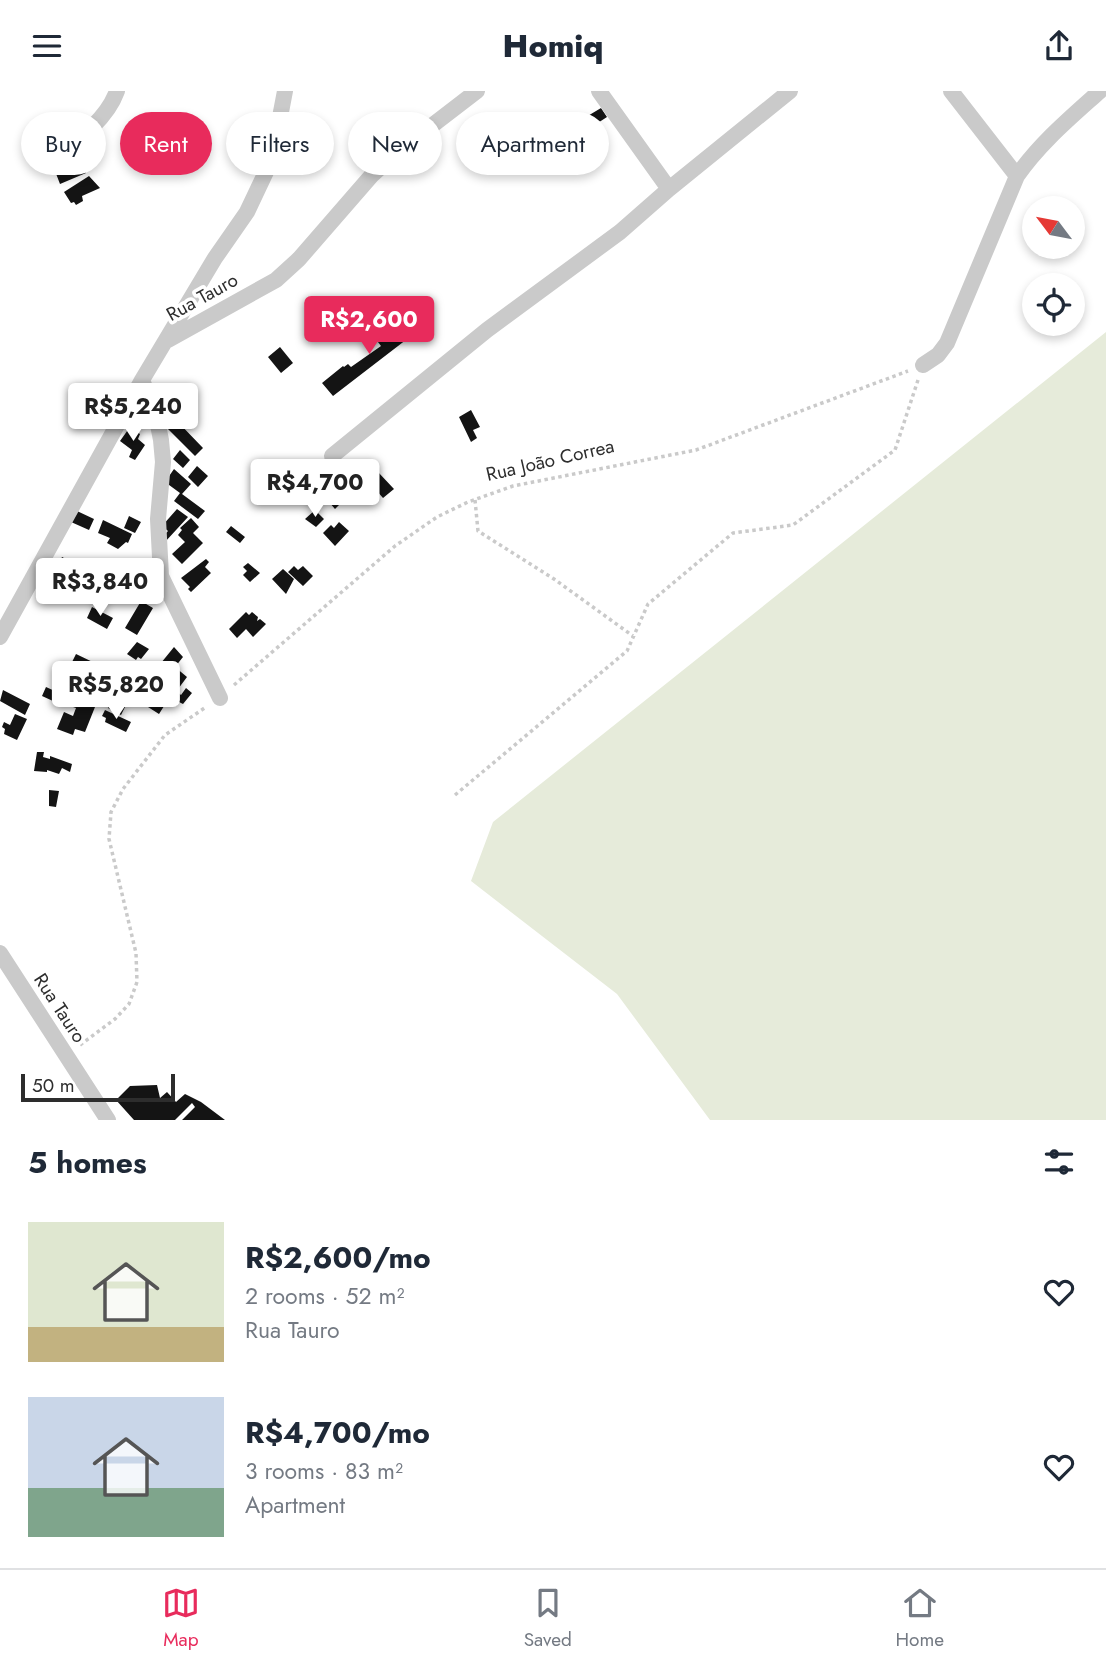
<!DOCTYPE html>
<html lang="en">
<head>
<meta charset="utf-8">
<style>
	:root { --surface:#fff; --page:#f6f6f7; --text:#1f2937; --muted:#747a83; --line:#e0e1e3; --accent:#e82b5c }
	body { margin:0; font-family:Jost,sans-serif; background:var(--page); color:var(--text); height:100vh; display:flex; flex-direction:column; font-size:26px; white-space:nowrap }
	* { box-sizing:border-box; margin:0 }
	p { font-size:23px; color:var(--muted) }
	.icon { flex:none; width:38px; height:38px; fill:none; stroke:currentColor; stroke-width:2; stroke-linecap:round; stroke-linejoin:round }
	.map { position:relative; height:1029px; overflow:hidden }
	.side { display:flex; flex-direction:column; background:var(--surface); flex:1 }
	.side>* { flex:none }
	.banner { position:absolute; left:21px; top:21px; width:700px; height:63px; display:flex; gap:14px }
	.needle { width:46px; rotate:302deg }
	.fabs { position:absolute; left:1022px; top:105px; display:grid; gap:14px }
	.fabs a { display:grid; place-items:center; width:63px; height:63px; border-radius:50%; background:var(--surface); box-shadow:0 4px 10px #0003; font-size:35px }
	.scale { position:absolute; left:21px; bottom:18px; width:154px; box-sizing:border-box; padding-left:7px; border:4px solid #2d2d2d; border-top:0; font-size:19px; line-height:24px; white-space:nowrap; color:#2d2d2d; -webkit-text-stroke:5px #fff; paint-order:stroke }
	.price { position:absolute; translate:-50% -60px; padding:0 16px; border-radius:7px; background:#fff; color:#222; font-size:23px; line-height:46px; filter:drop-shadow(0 2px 4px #0008) }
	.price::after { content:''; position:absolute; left:50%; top:42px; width:21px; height:16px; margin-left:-10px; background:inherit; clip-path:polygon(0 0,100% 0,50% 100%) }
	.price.active { background:var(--accent); color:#fff }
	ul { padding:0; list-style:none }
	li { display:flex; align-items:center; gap:21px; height:175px; padding:0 28px }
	li span { display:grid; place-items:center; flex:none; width:196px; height:140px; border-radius:0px; color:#555 }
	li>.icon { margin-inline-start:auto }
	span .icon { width:84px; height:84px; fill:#fffc; stroke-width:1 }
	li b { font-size:30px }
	h2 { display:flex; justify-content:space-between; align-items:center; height:84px; padding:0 28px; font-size:30px }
	.tag { padding:0 24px; border-radius:32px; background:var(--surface); box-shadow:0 4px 10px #0003; font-size:24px; line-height:63px }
	.tag.active { background:var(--accent); color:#fff }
	header { display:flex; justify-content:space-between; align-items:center; height:91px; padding:0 28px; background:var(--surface); font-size:32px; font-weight:800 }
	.menu { display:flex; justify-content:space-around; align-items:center; height:98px; border-top:2px solid var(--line); background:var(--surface); font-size:19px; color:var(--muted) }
	.menu a { display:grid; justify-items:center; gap:4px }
	.menu .active { color:var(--accent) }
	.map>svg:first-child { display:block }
</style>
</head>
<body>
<header><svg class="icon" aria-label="menu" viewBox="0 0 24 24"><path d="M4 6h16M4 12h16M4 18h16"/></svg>Homiq<svg class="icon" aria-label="share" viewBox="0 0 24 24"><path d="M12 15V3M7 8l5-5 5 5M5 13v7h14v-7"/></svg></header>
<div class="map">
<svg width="1106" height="1029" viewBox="0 0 1106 1029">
	<rect width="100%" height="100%" fill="#fff"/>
	<path fill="#e6ebda" d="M 1106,241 L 1106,1029 L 710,1029 L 617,903 L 471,790 L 493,731 Z"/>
	<path fill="#141414" d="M 601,17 L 607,26 L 587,39 L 581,29 Z
		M 71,73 L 74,80 L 83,75 L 86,82 L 60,93 L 55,80 Z
		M 89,85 L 100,97 L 82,105 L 83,110 L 76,114 L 74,111 L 71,112 L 64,101 Z
		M 397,226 L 411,245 L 333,305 L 322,292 L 343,275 L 344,276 L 348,273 L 351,276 L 381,255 L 372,243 Z
		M 280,256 L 293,272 L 281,282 L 268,266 Z
		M 471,319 L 480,336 L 473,339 L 477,347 L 471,351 L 459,326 Z
		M 176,329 L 203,357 L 195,365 L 168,338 Z
		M 130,336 L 140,343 L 138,348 L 145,354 L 135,369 L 129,366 L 132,359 L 120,350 Z
		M 180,359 L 190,369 L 183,377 L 173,368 Z
		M 197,375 L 208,385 L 198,396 L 188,386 Z
		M 174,378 L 191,393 L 182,403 L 205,420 L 198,428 L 174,410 L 180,402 L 165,391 Z
		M 378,381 L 394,398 L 383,407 L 369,391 Z
		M 336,393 L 342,399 L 333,407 L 339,414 L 335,418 L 323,404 Z
		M 177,418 L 188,426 L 165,451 L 162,446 L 168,440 L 162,435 Z
		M 315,419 L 324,428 L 316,436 L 305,428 Z
		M 77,420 L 94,428 L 89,439 L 71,431 Z
		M 129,425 L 141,431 L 135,442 L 124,437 Z
		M 191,427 L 199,436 L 193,442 L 203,452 L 182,473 L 172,463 L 185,451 L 178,444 L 182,439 L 180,437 Z
		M 103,429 L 132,443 L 128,452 L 126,451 L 118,458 L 107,452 L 110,447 L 98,442 Z
		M 339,431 L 349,440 L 335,455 L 323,442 L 331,434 L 334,437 Z
		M 231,435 L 245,446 L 240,452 L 226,441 Z
		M 62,466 L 72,471 L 66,484 L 56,479 Z
		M 206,468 L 209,471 L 205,476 L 211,482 L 191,501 L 188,498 L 190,496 L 181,487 Z
		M 248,472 L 260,482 L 250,491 L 243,484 L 247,480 L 243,476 Z
		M 117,474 L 132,481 L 115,510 L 88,495 L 97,478 L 112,484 Z
		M 294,475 L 298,479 L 303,475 L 313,485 L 303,495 L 288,481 Z
		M 283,478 L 294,488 L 286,503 L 272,488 Z
		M 141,510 L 153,517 L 137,544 L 125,537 Z
		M 92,516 L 113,527 L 107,538 L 87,527 Z
		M 246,521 L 249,524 L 252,521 L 258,526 L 257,530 L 260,528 L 266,533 L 253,546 L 246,538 L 237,547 L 229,538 Z
		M 137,551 L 149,558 L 141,568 L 138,566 L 136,569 L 127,563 Z
		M 174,556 L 183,566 L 175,576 L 187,586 L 178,598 L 163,587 L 168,577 L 161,572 Z
		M 76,563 L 101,575 L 97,590 L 69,577 Z
		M 140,579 L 151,587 L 145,595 L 133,588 Z
		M 71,580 L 99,593 L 93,605 L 66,592 Z
		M 160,587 L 181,604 L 186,597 L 192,602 L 183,613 L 179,611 L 176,615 L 151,599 Z
		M 46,596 L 57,601 L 53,610 L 42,605 Z
		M 3,599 L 30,613 L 25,624 L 0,610 Z
		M 150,601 L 166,612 L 159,623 L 148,616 L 151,613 L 145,609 Z
		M 115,606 L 127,612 L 121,624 L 108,617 Z
		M 74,608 L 95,616 L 85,641 L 75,638 L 73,644 L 57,638 L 64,621 L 73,625 L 76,617 L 73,616 Z
		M 105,619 L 131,631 L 126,641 L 105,631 L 106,627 L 102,625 Z
		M 15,623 L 27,628 L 17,649 L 4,643 L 5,638 L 2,636 L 4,631 L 10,634 Z
		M 37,661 L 44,661 L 43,666 L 50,668 L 50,665 L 72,673 L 70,681 L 62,677 L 59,683 L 47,679 L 47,681 L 34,680 Z
		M 49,699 L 59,700 L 56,716 L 49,715 Z
		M 157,994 L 160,1007 L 167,1001 L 176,1011 L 185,1003 L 201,1011 L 225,1029 L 182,1029 L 195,1016 L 192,1012 L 175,1029 L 134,1029 L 116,1009 L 130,995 Z"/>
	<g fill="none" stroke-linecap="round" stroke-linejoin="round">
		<path stroke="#cacaca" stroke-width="3.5" stroke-dasharray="3.5 3.5" stroke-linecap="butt" d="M 475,409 L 478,440 L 554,488 L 633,545
			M 234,594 L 395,455 L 437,426 L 468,411 L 513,395 L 696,359 L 908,280
			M 455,704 L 627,560 L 648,513 L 733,442 L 793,434 L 895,359 L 918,289
			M 80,954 L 115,928 L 129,913 L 137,891 L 136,862 L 109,748 L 111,721 L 123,698 L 165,644 L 206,616"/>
		<path stroke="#cacaca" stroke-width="16" d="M 951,0 L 1017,85
			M 45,73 C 71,53 105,33 117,0
			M 669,98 L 790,0
			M 168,249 L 276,189 L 299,168 L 372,84 L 395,63 L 477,0
			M 923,274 L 938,264 L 947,252 L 1017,85 C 1040,52 1070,27 1100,0
			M 142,289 L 156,324 L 161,349 L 163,371 L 158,428 L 161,485 L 220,607
			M 332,365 L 487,239 L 620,141 L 669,98 L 599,0
			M 0,546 L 142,289 L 215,167 L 247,121 L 272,68 L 285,0
			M 0,862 L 108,1029"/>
	</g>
	<g text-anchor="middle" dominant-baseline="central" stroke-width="7" stroke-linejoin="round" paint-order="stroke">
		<g font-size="19" fill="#2d2d2d" stroke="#fff">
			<text transform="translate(202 206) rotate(-29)">Rua Tauro</text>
			<text transform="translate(550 369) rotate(-13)">Rua João Correa</text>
			<text transform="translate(60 917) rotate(57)">Rua Tauro</text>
		</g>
	</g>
</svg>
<div class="fabs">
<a><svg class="needle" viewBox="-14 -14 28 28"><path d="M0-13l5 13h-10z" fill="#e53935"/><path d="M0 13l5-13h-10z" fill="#747a83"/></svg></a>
<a><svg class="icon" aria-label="locate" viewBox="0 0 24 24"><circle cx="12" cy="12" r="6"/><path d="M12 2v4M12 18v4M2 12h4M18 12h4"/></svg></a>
</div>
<div class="scale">50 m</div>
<b class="price active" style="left:369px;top:265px">R$2,600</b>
<b class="price" style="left:133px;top:352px">R$5,240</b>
<b class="price" style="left:315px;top:428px">R$4,700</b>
<b class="price" style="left:100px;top:527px">R$3,840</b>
<b class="price" style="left:116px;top:630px">R$5,820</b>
<div class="banner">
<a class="tag">Buy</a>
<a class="tag active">Rent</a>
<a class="tag">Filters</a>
<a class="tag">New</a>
<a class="tag">Apartment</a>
</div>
</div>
<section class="side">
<h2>5 homes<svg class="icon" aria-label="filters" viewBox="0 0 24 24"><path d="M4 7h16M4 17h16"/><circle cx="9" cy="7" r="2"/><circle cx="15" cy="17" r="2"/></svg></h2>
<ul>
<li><span style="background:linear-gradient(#dfe7d0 75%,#c2b280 0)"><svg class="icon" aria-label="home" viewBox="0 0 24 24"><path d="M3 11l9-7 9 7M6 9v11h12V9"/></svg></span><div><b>R$2,600/mo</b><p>2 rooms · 52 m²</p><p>Rua Tauro</p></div><svg class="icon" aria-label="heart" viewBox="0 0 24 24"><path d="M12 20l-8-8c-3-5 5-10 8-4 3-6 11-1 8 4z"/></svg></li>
<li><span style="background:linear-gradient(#c9d6e8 65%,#7fa58c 0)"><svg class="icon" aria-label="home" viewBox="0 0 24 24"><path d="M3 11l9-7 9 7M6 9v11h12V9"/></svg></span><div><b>R$4,700/mo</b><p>3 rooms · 83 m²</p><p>Apartment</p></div><svg class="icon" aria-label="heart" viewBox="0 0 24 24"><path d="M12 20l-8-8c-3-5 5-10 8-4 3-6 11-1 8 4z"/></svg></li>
</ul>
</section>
<nav class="menu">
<a class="active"><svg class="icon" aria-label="map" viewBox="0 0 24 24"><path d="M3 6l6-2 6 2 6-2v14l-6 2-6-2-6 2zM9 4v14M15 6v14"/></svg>Map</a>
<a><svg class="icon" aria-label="saved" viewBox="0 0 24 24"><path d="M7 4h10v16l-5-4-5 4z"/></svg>Saved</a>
<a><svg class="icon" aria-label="home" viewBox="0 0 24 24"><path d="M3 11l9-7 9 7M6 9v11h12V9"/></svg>Home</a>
</nav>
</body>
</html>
